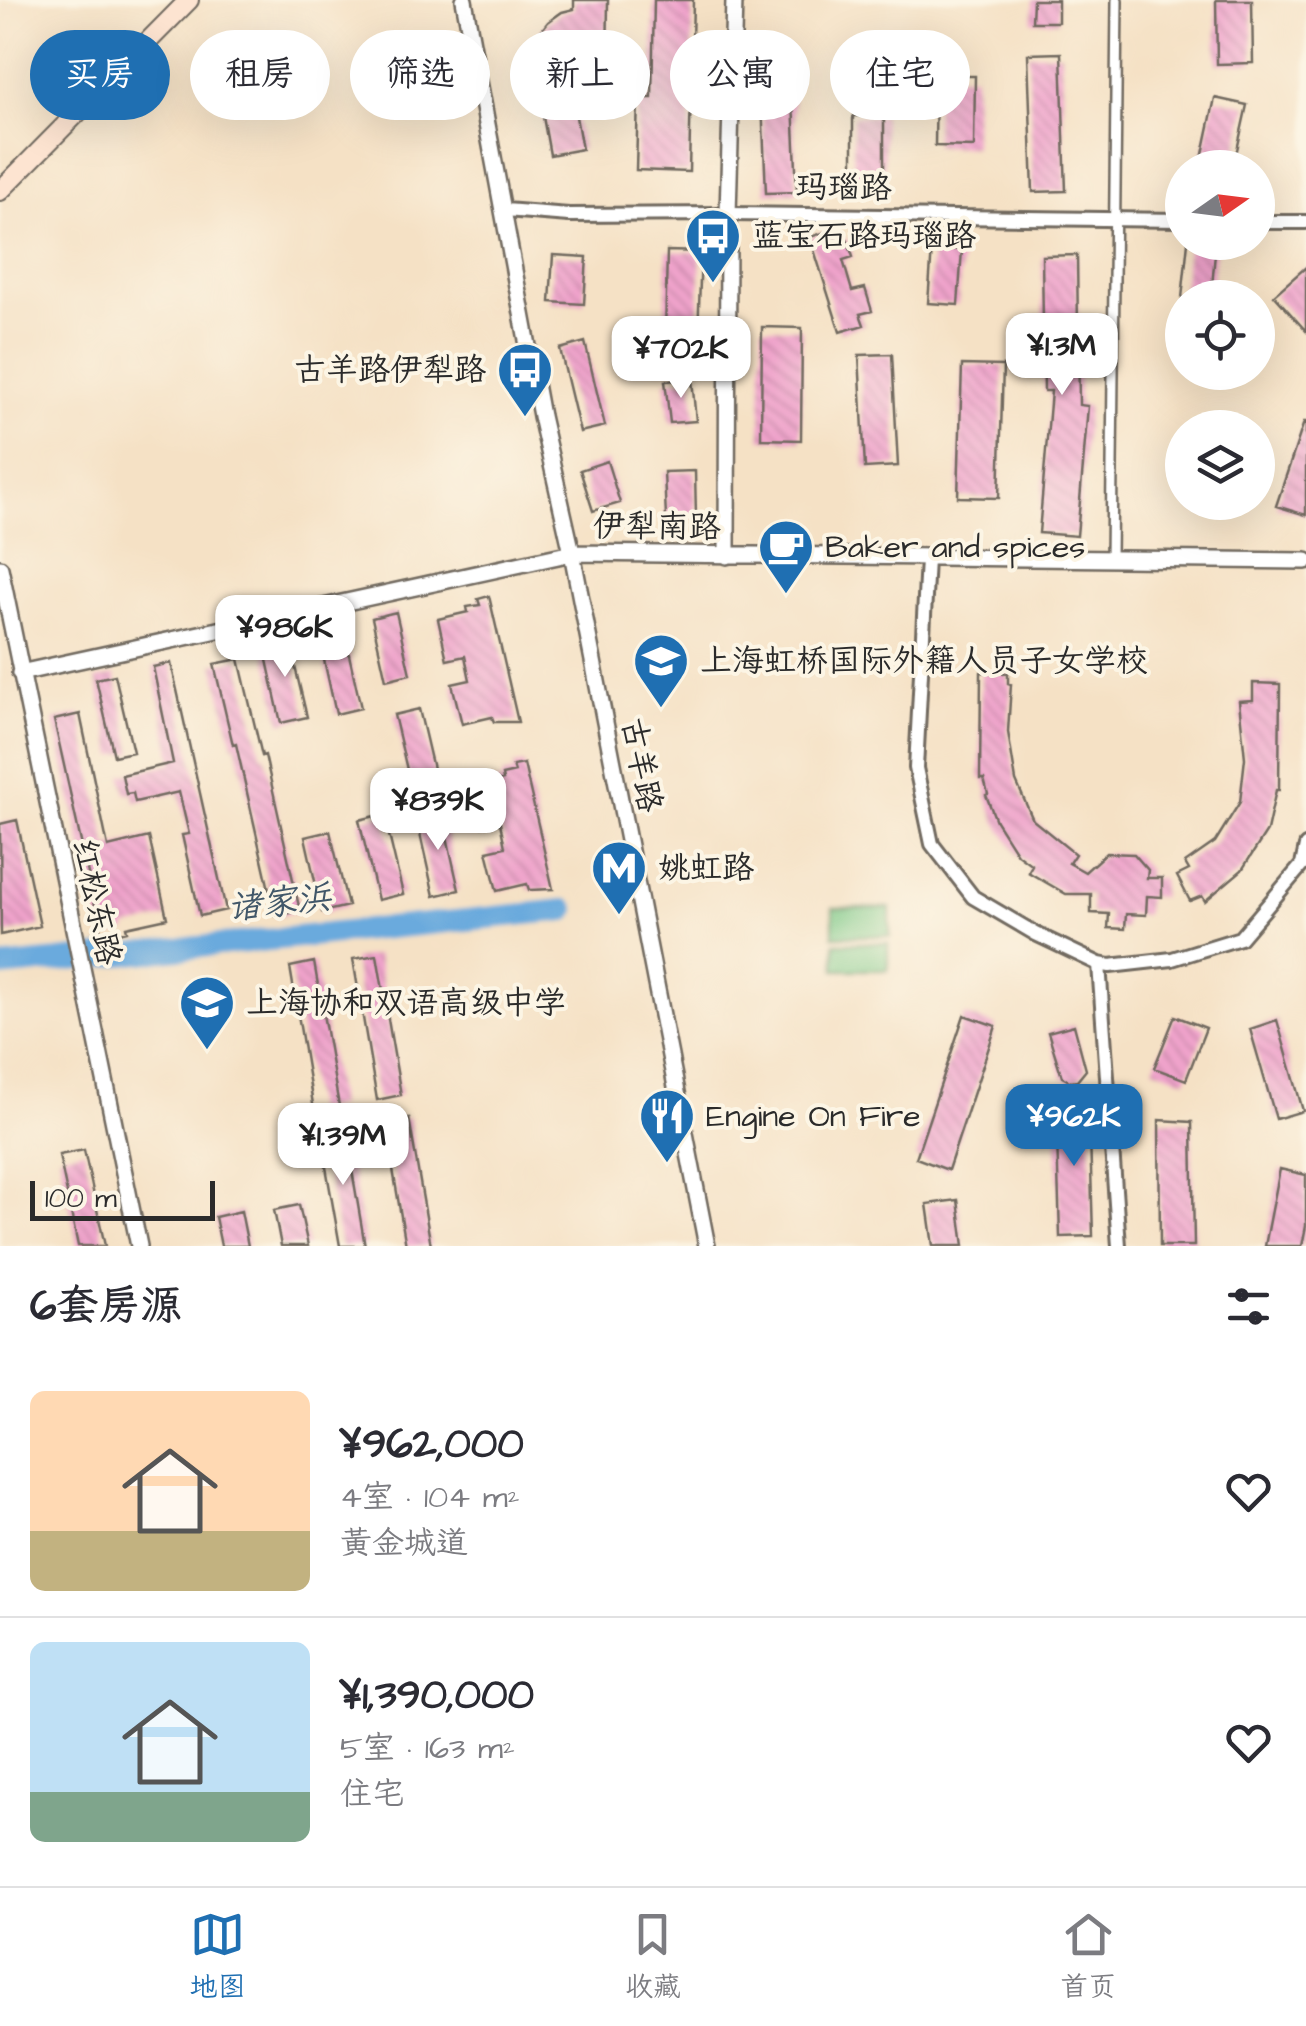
<!DOCTYPE html>
<html lang="zh">
<head>
<meta charset="utf-8">
<style>
	:root { --surface:#fff; --page:#f7f7f7; --text:#2b2b33; --muted:#7c7c81; --line:#e1e1e2; --accent:#1f6fb2 }
	body { margin:0; font-family:"Architects Daughter","LXGW WenKai TC",sans-serif; background:var(--page); color:var(--text); height:100vh; display:flex; flex-direction:column; font-size:38px; white-space:nowrap }
	* { box-sizing:border-box; margin:0 }
	p { font-size:32px; color:var(--muted) }
	.icon { flex:none; width:55px; height:55px; fill:none; stroke:currentColor; stroke-width:2; stroke-linecap:round; stroke-linejoin:round }
	.map { position:relative; height:1246px; overflow:hidden }
	.drawer { display:flex; flex-direction:column; background:var(--surface); flex:1 }
	.drawer>* { flex:none }
	.top-card { position:absolute; left:30px; top:30px; width:1248px; height:90px; display:flex; gap:20px }
	.needle { width:65px; rotate:76deg }
	.fabs { position:absolute; left:1165px; top:150px; display:grid; gap:20px }
	.fabs a { display:grid; place-items:center; width:110px; height:110px; border-radius:50%; background:var(--surface); box-shadow:0 10px 40px #0002; font-size:50px }
	.scale { position:absolute; left:30px; bottom:25px; width:185px; box-sizing:border-box; padding-left:10px; border:5px solid #2b2b2b; border-top:0; font-size:28px; line-height:35px; white-space:nowrap; color:#2b2b2b; -webkit-text-stroke:8px #fcf5e5; paint-order:stroke }
	.price { position:absolute; translate:-50% -85px; padding:0 22px; border-radius:20px; background:#fff; color:#222; font-size:32px; line-height:65px; filter:drop-shadow(0 2px 5px #0008) }
	.price::after { content:''; position:absolute; left:50%; top:60px; width:30px; height:22px; margin-left:-15px; background:inherit; clip-path:polygon(0 0,100% 0,50% 100%) }
	.price.on { background:var(--accent); color:#fff }
	ul { padding:0; list-style:none }
	li { display:flex; align-items:center; gap:30px; height:250px; padding:0 30px }
	li+li { border-top:2px solid var(--line) }
	li span { display:grid; place-items:center; flex:none; width:280px; height:200px; border-radius:15px; color:#555 }
	li>.icon { margin-inline-start:auto }
	span .icon { width:120px; height:120px; fill:#fffc; stroke-width:1 }
	li b { font-size:42px }
	h2 { display:flex; justify-content:space-between; align-items:center; height:120px; padding:0 30px; font-size:42px }
	.chip { padding:0 35px; border-radius:45px; background:var(--surface); box-shadow:0 10px 40px #0002; font-size:35px; line-height:90px }
	.chip.on { background:var(--accent); color:#fff }
	.dock { display:flex; justify-content:space-around; align-items:center; height:140px; border-top:2px solid var(--line); background:var(--surface); font-size:28px; color:var(--muted) }
	.dock a { display:grid; justify-items:center; gap:5px }
	.dock .on { color:var(--accent) }
	.map>svg:first-child { display:block }
</style>
</head>
<body>
<div class="map">
<svg width="1306" height="1246" viewBox="0 0 1306 1246">
	<defs>
		<pattern id="building-back-hatch" width="6" height="6" patternUnits="userSpaceOnUse" patternTransform="scale(2.5)"><rect width="6" height="6" fill="#efa3cb"/><path d="M-1 5l2 2M0 0l6 6M5-1l2 2" fill="none" stroke="#cd8cae"/></pattern>
	</defs>
	<rect width="100%" height="100%" fill="#fcf5e5"/>
	<filter id="ink" filterUnits="userSpaceOnUse"><feTurbulence type="fractalNoise" baseFrequency=".01" numOctaves="2"/><feDisplacementMap in="SourceGraphic" scale="20" xChannelSelector="R" yChannelSelector="G"/><feConvolveMatrix kernelMatrix="1 2 1 2 8 2 1 2 1" color-interpolation-filters="sRGB"/></filter>
	<filter id="wash" filterUnits="userSpaceOnUse"><feTurbulence type="fractalNoise" baseFrequency=".0048" numOctaves="4" result="noise"/><feDisplacementMap in="SourceGraphic" scale="40" xChannelSelector="R" yChannelSelector="G"/><feGaussianBlur stdDeviation="2.25" result="paint"/><feColorMatrix in="noise" values="0 0 0 0 0 0 0 0 0 0 0 0 0 0 0 0 0 1.4 0 .05"/><feComposite in="paint" operator="in"/></filter>
	<g filter="url(#wash)">
		<rect width="100%" height="100%" fill="#f5e1c5"/>
		<path fill="#7cc886" stroke="#547a58" stroke-width="2.5" d="M 833,908 L 890,908 L 890,936 L 833,936 Z
			M 835,943 L 888,943 L 888,970 L 835,970 Z"/>
		<g fill="none" stroke-linecap="round" stroke-linejoin="round">
			<path stroke="#6baadd" stroke-width="22" d="M 0,967 L 565,910"/>
		</g>
		<g id="blocks">
			<path fill="url(#building-back-hatch)" d="M 574,0 L 608,0 L 607,68 L 590,68 L 569,79 L 582,149 L 550,155 L 531,51 L 538,35 L 548,22 L 562,12 L 574,9 Z
				M 654,0 L 693,0 L 689,172 L 636,170 L 638,98 L 652,98 Z
				M 1033,0 L 1058,0 L 1058,22 L 1032,22 Z
				M 1216,0 L 1252,0 L 1253,63 L 1217,64 Z
				M 1061,53 L 1066,191 L 1033,192 L 1028,54 Z
				M 791,55 L 797,192 L 766,193 L 760,56 Z
				M 936,76 L 975,76 L 974,147 L 935,146 Z
				M 1215,98 L 1247,105 L 1233,168 L 1200,168 Z
				M 853,116 L 884,116 L 884,189 L 853,189 Z
				M 832,230 L 836,242 L 847,239 L 853,257 L 843,260 L 852,291 L 865,288 L 872,311 L 860,314 L 864,325 L 840,332 L 810,237 Z
				M 1188,242 L 1216,242 L 1211,298 L 1182,298 Z
				M 932,248 L 962,250 L 958,305 L 928,303 Z
				M 667,251 L 701,252 L 698,336 L 665,335 Z
				M 553,255 L 587,257 L 584,304 L 550,302 Z
				M 1077,255 L 1079,405 L 1088,406 L 1077,536 L 1039,533 L 1051,391 L 1044,391 L 1042,256 Z
				M 1306,267 L 1306,331 L 1274,295 Z
				M 762,327 L 802,328 L 801,440 L 761,439 Z
				M 585,342 L 605,426 L 580,432 L 560,349 Z
				M 892,354 L 898,466 L 865,468 L 859,355 Z
				M 962,365 L 1003,366 L 999,498 L 958,497 Z
				M 692,379 L 696,421 L 670,423 L 665,381 Z
				M 1304,422 L 1306,422 L 1306,515 L 1276,506 Z
				M 607,461 L 620,503 L 593,511 L 580,470 Z
				M 695,471 L 696,517 L 666,518 L 664,472 Z
				M 489,596 L 518,722 L 494,722 L 492,717 L 462,724 L 452,684 L 470,680 L 465,656 L 447,660 L 438,619 L 468,612 L 467,607 L 480,605 L 478,599 Z
				M 396,612 L 410,674 L 386,680 L 372,618 Z
				M 343,628 L 361,708 L 336,714 L 318,633 Z
				M 288,637 L 307,717 L 281,723 L 263,642 Z
				M 239,659 L 262,756 L 265,755 L 300,911 L 275,916 L 236,744 L 233,745 L 214,664 Z
				M 171,663 L 226,910 L 200,916 L 182,835 L 189,834 L 179,792 L 135,802 L 133,793 L 126,794 L 122,775 L 173,763 L 153,667 Z
				M 981,672 L 1008,673 L 1008,683 L 1011,684 L 1008,732 L 1016,781 L 1033,820 L 1075,854 L 1069,863 L 1085,872 L 1106,853 L 1134,854 L 1148,870 L 1147,878 L 1162,878 L 1162,897 L 1147,896 L 1146,915 L 1126,914 L 1125,929 L 1108,928 L 1109,914 L 1091,913 L 1091,894 L 1066,894 L 1028,872 L 1032,865 L 1017,854 L 996,821 L 986,795 L 988,794 L 984,779 L 980,779 Z
				M 115,675 L 133,752 L 114,756 L 96,679 Z
				M 1253,683 L 1280,684 L 1279,790 L 1276,790 L 1267,831 L 1242,870 L 1205,901 L 1202,896 L 1190,901 L 1177,876 L 1189,870 L 1185,863 L 1215,842 L 1240,802 L 1245,758 L 1239,701 L 1253,700 Z
				M 419,709 L 438,790 L 413,795 L 394,715 Z
				M 80,714 L 108,847 L 149,837 L 167,918 L 126,927 L 127,931 L 102,937 L 54,720 Z
				M 524,764 L 553,889 L 529,890 L 527,884 L 497,891 L 487,851 L 505,847 L 500,823 L 482,827 L 473,787 L 503,780 L 502,775 L 515,772 L 513,766 Z
				M 441,810 L 459,890 L 434,896 L 416,816 Z
				M 384,814 L 403,894 L 378,900 L 359,820 Z
				M 17,820 L 40,926 L 1,935 L 0,824 Z
				M 330,831 L 348,906 L 322,912 L 305,837 Z
				M 377,955 L 401,1095 L 377,1100 L 353,959 Z
				M 314,962 L 339,1106 L 314,1110 L 290,967 Z
				M 964,1015 L 996,1026 L 948,1170 L 916,1158 Z
				M 1175,1016 L 1206,1028 L 1186,1080 L 1154,1068 Z
				M 1277,1020 L 1303,1111 L 1276,1119 L 1250,1029 Z
				M 1074,1025 L 1086,1070 L 1077,1081 L 1071,1082 L 1062,1077 L 1048,1032 Z
				M 1089,1101 L 1093,1236 L 1060,1237 L 1056,1102 Z
				M 409,1118 L 431,1246 L 406,1246 L 385,1122 Z
				M 1159,1120 L 1192,1122 L 1194,1246 L 1160,1246 Z
				M 345,1129 L 365,1246 L 340,1246 L 320,1133 Z
				M 84,1150 L 105,1246 L 78,1246 L 59,1155 Z
				M 1280,1169 L 1306,1175 L 1306,1226 L 1302,1246 L 1265,1246 Z
				M 958,1200 L 964,1246 L 933,1246 L 927,1204 Z
				M 299,1205 L 308,1246 L 281,1246 L 274,1210 Z
				M 241,1211 L 248,1246 L 221,1246 L 215,1217 Z"/>
		</g>
	</g>
	<g filter="url(#ink)">
		<use href="#blocks" fill-opacity="0" stroke="#726b61" stroke-width="2.5"/>
		<g fill="none" stroke-linecap="round" stroke-linejoin="round">
			<g stroke="#726b61" stroke-width="14">
				<path id="pedestrian" d="M 1111,560 L 1117,0"/>
			</g>
			<g stroke="#726b61" stroke-width="18">
				<path id="minor" d="M 505,210 L 569,215 L 728,214 L 1182,220
					M 1258,222 L 1306,222
					M 927,559 L 916,768 L 932,844 L 973,897 L 1036,934 L 1099,964 L 1110,966 L 1172,959 L 1240,938 L 1302,865 L 1306,846
					M 1099,964 L 1119,1246"/>
			</g>
			<g stroke="#726b61" stroke-width="20">
				<path id="tertiary" d="M 464,0 L 541,416 L 572,553 L 707,1246
					M 727,556 L 728,214 L 734,0
					M 0,568 L 139,1246
					M 20,673 L 572,553 L 1306,561"/>
			</g>
			<g stroke="#726b61" stroke-width="22">
				<path id="secondary" d="M 0,191 L 189,0"/>
			</g>
			<use href="#pedestrian" stroke="#fff" stroke-width="9"/>
			<use href="#minor" stroke="#fff" stroke-width="12"/>
			<use href="#tertiary" stroke="#fff" stroke-width="15"/>
			<use href="#secondary" stroke="#fde4d1" stroke-width="18"/>
		</g>
	</g>
	<defs>
		<g id="bus-pin" transform="scale(2.875)"><path d="M0 17L-7.5 6A9.5 9.5 0 1 1 7.5 6Z" fill="#1f6fb2" stroke="#fcf5e5"/><path d="M-5-6H5V4H4V6H2V4H-2V6H-4V4H-5ZM-3.5-4V0h7V-4ZM-3.5 1.2v1.5H-2V1.2ZM2 1.2v1.5H3.5V1.2Z" fill="#fff"/></g>
		<g id="cafe-pin" transform="scale(2.875)"><path d="M0 17L-7.5 6A9.5 9.5 0 1 1 7.5 6Z" fill="#1f6fb2" stroke="#fcf5e5"/><path d="M-5.5-4.5H6V0H3Q3 3.5 0 3.5H-2.5Q-5.5 3.5-5.5 0ZM3-3.2v2h1.7v-2ZM-6 4.5H4V6H-6Z" fill="#fff"/></g>
		<g id="school-pin" transform="scale(2.875)"><path d="M0 17L-7.5 6A9.5 9.5 0 1 1 7.5 6Z" fill="#1f6fb2" stroke="#fcf5e5"/><path d="M0-5L7-2L0 1L-7-2ZM-4 1L0 2.5L4 1V4Q0 6-4 4Z" fill="#fff"/></g>
		<g id="metro-pin" transform="scale(2.875)"><path d="M0 17L-7.5 6A9.5 9.5 0 1 1 7.5 6Z" fill="#1f6fb2" stroke="#fcf5e5"/><path d="M-5.5 5V-5H-3L0 0L3-5H5.5V5H3V-.5L0 4L-3-.5V5Z" fill="#fff"/></g>
		<g id="restaurant-pin" transform="scale(2.875)"><path d="M0 17L-7.5 6A9.5 9.5 0 1 1 7.5 6Z" fill="#1f6fb2" stroke="#fcf5e5"/><path d="M-5-6h1v4h1v-4h1v4h1v-4h1v5L-1.5 .5V6h-2V.5L-5-1ZM5-6V6H3V1.5H1.5Q1.5-4 5-6Z" fill="#fff"/></g>
	</defs>
	<g fill-rule="evenodd">
		<use href="#bus-pin" x="713" y="236"/>
		<use href="#bus-pin" x="525" y="370"/>
		<use href="#cafe-pin" x="786" y="547"/>
		<use href="#school-pin" x="661" y="661"/>
		<use href="#metro-pin" x="619" y="868"/>
		<use href="#school-pin" x="207" y="1003"/>
		<use href="#restaurant-pin" x="667" y="1116"/>
	</g>
	<g text-anchor="middle" dominant-baseline="central" stroke-width="8" stroke-linejoin="round" paint-order="stroke">
		<g font-size="32" fill="#2b2b2b" stroke="#fcf5e5">
			<text transform="translate(844 188) rotate(1)">玛瑙路</text>
			<text transform="translate(657 527) rotate(1)">伊犁南路</text>
			<text transform="translate(641 765) rotate(79)">古羊路</text>
			<text transform="translate(96 902) rotate(78)">红松东路</text>
		</g>
		<g font-size="32" fill="#2b2b2b" stroke="#fcf5e5" text-anchor="start">
			<text x="752" y="236">蓝宝石路玛瑙路</text>
			<text x="486" y="370" text-anchor="end">古羊路伊犁路</text>
			<text x="825" y="547">Baker and spices</text>
			<text x="700" y="661">上海虹桥国际外籍人员子女学校</text>
			<text x="658" y="868">姚虹路</text>
			<text x="246" y="1003">上海协和双语高级中学</text>
			<text x="706" y="1116">Engine On Fire</text>
		</g>
		<g font-size="35" font-style="italic" fill="#415769" stroke="#fcf5e5">
			<text transform="translate(279 903) rotate(-6)">诸家浜</text>
		</g>
	</g>
</svg>
<div class="fabs">
<a><svg class="needle" viewBox="-14 -14 28 28"><path d="M0-13l5 13h-10z" fill="#e53935"/><path d="M0 13l5-13h-10z" fill="#7c7c81"/></svg></a>
<a><svg class="icon" aria-label="locate" viewBox="0 0 24 24"><circle cx="12" cy="12" r="6"/><path d="M12 2v4M12 18v4M2 12h4M18 12h4"/></svg></a>
<a><svg class="icon" aria-label="layers" viewBox="0 0 24 24"><path d="M12 4l9 5-9 5-9-5zM3 14l9 5 9-5"/></svg></a>
</div>
<div class="scale">100 m</div>
<b class="price" style="left:1062px;top:398px">¥1.3M</b>
<b class="price" style="left:681px;top:401px">¥702K</b>
<b class="price" style="left:285px;top:680px">¥986K</b>
<b class="price" style="left:438px;top:853px">¥839K</b>
<b class="price on" style="left:1074px;top:1169px">¥962K</b>
<b class="price" style="left:343px;top:1188px">¥1.39M</b>
<div class="top-card">
<a class="chip on">买房</a>
<a class="chip">租房</a>
<a class="chip">筛选</a>
<a class="chip">新上</a>
<a class="chip">公寓</a>
<a class="chip">住宅</a>
</div>
</div>
<section class="drawer">
<h2>6套房源<svg class="icon" aria-label="filters" viewBox="0 0 24 24"><path d="M4 7h16M4 17h16"/><circle cx="9" cy="7" r="2"/><circle cx="15" cy="17" r="2"/></svg></h2>
<ul>
<li><span style="background:linear-gradient(#ffd9b3 70%,#c2b280 0)"><svg class="icon" aria-label="home" viewBox="0 0 24 24"><path d="M3 11l9-7 9 7M6 9v11h12V9"/></svg></span><div><b>¥962,000</b><p>4室 · 104 m²</p><p>黄金城道</p></div><svg class="icon" aria-label="heart" viewBox="0 0 24 24"><path d="M12 20l-8-8c-3-5 5-10 8-4 3-6 11-1 8 4z"/></svg></li>
<li><span style="background:linear-gradient(#bfe0f5 75%,#7fa58c 0)"><svg class="icon" aria-label="home" viewBox="0 0 24 24"><path d="M3 11l9-7 9 7M6 9v11h12V9"/></svg></span><div><b>¥1,390,000</b><p>5室 · 163 m²</p><p>住宅</p></div><svg class="icon" aria-label="heart" viewBox="0 0 24 24"><path d="M12 20l-8-8c-3-5 5-10 8-4 3-6 11-1 8 4z"/></svg></li>
</ul>
</section>
<nav class="dock">
<a class="on"><svg class="icon" aria-label="map" viewBox="0 0 24 24"><path d="M3 6l6-2 6 2 6-2v14l-6 2-6-2-6 2zM9 4v14M15 6v14"/></svg>地图</a>
<a><svg class="icon" aria-label="saved" viewBox="0 0 24 24"><path d="M7 4h10v16l-5-4-5 4z"/></svg>收藏</a>
<a><svg class="icon" aria-label="home" viewBox="0 0 24 24"><path d="M3 11l9-7 9 7M6 9v11h12V9"/></svg>首页</a>
</nav>
</body>
</html>
